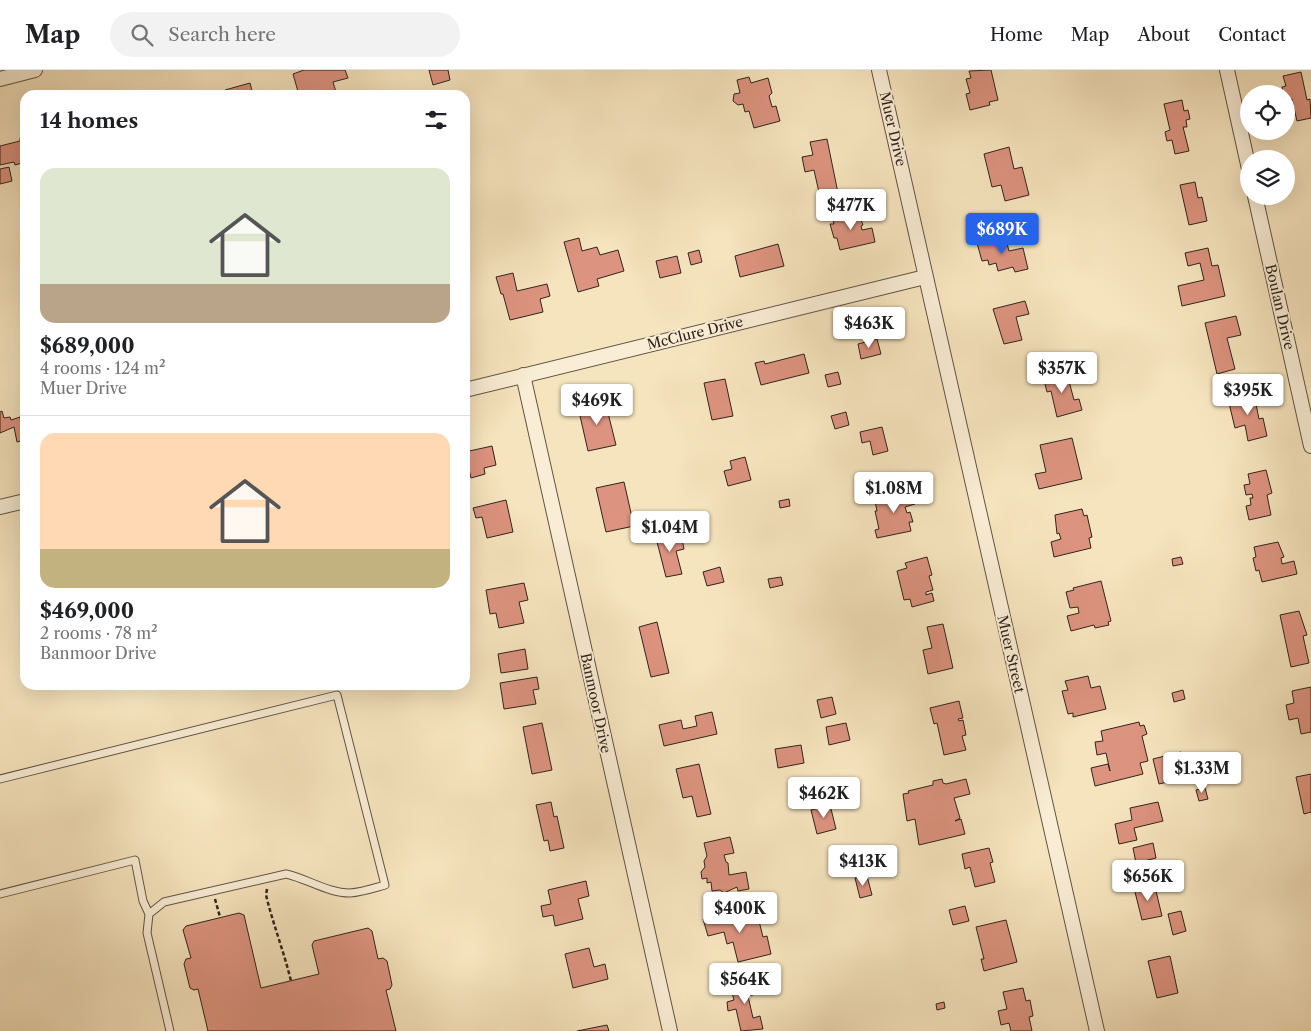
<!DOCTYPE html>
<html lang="en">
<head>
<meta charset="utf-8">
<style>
	:root { --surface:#fff; --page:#f2f2f2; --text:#202124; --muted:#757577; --line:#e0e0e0; --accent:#2563eb }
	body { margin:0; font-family:"Libre Caslon Text",serif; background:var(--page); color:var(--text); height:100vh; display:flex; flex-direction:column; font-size:19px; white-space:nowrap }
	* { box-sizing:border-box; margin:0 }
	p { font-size:16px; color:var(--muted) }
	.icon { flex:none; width:28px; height:28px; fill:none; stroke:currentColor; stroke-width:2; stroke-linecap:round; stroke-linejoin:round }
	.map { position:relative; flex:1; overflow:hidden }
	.drawer { position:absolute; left:20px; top:20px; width:450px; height:600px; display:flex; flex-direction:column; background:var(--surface); border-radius:15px; box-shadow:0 5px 20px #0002 }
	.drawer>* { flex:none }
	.controls { position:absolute; left:1240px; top:15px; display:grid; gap:10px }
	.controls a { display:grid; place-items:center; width:55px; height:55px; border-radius:50%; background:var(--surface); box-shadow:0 5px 20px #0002; font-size:25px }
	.price { position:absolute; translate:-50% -42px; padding:0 11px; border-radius:5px; background:#fff; color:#222; font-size:16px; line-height:32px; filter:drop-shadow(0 1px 2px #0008) }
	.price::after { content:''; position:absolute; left:50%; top:30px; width:15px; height:11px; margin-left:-8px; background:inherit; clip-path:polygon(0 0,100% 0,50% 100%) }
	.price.on { background:var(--accent); color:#fff }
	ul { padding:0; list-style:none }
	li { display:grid; align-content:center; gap:10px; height:265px; padding:0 20px }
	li+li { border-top:1px solid var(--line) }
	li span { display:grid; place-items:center; height:155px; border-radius:15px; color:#555 }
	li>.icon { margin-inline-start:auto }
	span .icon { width:90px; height:90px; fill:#fffc; stroke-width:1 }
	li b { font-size:21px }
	h2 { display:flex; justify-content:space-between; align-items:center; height:60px; padding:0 20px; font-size:21px }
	header { display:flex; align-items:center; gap:30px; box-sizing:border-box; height:70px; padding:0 25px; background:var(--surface); border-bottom:1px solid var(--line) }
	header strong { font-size:24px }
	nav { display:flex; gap:28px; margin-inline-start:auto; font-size:18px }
	.search { width:350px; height:45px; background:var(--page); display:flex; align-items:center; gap:12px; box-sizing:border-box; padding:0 18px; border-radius:28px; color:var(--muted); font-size:19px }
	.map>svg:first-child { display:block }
</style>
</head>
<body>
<header>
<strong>Map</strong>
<div class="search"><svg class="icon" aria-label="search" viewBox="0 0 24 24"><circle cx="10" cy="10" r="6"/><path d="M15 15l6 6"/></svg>Search here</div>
<nav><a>Home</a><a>Map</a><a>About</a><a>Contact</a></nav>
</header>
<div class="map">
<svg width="1311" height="961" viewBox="0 0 1311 961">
	<rect width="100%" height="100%" fill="#f6e4be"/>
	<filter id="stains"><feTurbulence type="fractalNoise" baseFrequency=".004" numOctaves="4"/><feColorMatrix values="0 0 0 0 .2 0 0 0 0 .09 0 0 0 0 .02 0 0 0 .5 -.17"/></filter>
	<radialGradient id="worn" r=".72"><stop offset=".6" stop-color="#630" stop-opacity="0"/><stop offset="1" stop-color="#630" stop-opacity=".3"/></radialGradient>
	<path fill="#dc937f" stroke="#2f241b" d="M 304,0 L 345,0 L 348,8 L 333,12 L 336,22 L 327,25 L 299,25 L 293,4 Z
		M 429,0 L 448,0 L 450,10 L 433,15 Z
		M 991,0 L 998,30 L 989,32 L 990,35 L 970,40 L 966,24 L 970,23 L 966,9 L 971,8 L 969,1 Z
		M 1301,2 L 1307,30 L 1310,29 L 1311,48 L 1297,51 L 1292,29 L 1286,30 L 1286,24 L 1283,24 L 1282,17 L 1286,16 L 1283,6 Z
		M 749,7 L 751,13 L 768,8 L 772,23 L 769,26 L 772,37 L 776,36 L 780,51 L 754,58 L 749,41 L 745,42 L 743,34 L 738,35 L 733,31 L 734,24 L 740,23 L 737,10 Z
		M 250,13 L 253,25 L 225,25 L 225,20 Z
		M 1182,30 L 1184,41 L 1188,40 L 1190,49 L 1186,50 L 1187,57 L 1183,57 L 1189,81 L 1175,84 L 1172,70 L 1167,71 L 1165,62 L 1170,60 L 1164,34 Z
		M 25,67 L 25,92 L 15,95 L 14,92 L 0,95 L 0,76 L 20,71 L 20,68 Z
		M 827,69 L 838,123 L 820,127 L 814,100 L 805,102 L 802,87 L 813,85 L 810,72 Z
		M 1009,77 L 1014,99 L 1022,97 L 1029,125 L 1005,131 L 1001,115 L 992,117 L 984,84 Z
		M 9,97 L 12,111 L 0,114 L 0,99 Z
		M 1195,112 L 1198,128 L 1202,127 L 1207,151 L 1189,155 L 1180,115 Z
		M 857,140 L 863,155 L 861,156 L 862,160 L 872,158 L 875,172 L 840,180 L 837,168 L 834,168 L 830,154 L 834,154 L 832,146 Z
		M 1005,166 L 1009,181 L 1023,178 L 1028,199 L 1015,202 L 1013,197 L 998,201 L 996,193 L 989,195 L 988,190 L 982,191 L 977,173 Z
		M 579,168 L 582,181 L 597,177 L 600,185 L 618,180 L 624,201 L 597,209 L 599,216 L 578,222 L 564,172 Z
		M 778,174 L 784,196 L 740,207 L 735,186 Z
		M 1208,178 L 1212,196 L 1218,195 L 1225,226 L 1182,236 L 1178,216 L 1204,210 L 1200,193 L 1188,196 L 1185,183 Z
		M 699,180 L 702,192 L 691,195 L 688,183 Z
		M 677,186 L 681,203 L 660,208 L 656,191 Z
		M 513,203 L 517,221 L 547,214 L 550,226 L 540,229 L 543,242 L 510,250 L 503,224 L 501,224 L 496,207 Z
		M 1025,231 L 1029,244 L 1016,247 L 1022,270 L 1004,274 L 993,239 Z
		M 1236,246 L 1241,265 L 1227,268 L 1235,299 L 1217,304 L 1205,253 Z
		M 877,269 L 881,284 L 861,289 L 858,274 Z
		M 804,284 L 809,303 L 761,315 L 755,293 L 764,291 L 765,294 Z
		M 1066,300 L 1074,330 L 1079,329 L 1082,340 L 1057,347 L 1051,321 L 1047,322 L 1043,306 Z
		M 838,302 L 841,314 L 828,317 L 825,305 Z
		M 725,309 L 733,346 L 712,350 L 704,313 Z
		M 1254,324 L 1259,349 L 1263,348 L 1267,366 L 1248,371 L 1245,355 L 1235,358 L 1228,329 Z
		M 605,331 L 616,375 L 588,381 L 578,337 Z
		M 2,341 L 4,348 L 10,347 L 11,350 L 20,347 L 21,354 L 25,353 L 25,370 L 17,372 L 14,357 L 0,363 L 0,342 Z
		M 846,342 L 849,355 L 835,359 L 831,346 Z
		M 882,357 L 888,381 L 873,385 L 870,371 L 862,373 L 860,362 Z
		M 1072,368 L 1082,409 L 1039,419 L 1035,404 L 1046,402 L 1040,375 Z
		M 492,376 L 496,395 L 484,398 L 485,404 L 471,408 L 465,382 Z
		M 745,387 L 751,410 L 728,416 L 724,401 L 732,399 L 730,391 Z
		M 1266,400 L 1272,423 L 1267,425 L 1271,445 L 1249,450 L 1246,436 L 1251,435 L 1250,428 L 1253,428 L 1252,424 L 1246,425 L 1244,415 L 1250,414 L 1248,404 Z
		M 624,412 L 634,456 L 606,462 L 596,418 Z
		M 911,419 L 915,434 L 905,437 L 907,443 L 910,442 L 913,452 L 909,452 L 911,461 L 877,468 L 875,460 L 879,459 L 875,441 L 877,441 L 875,431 L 883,429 L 882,427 Z
		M 789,429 L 790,436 L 780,438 L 779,431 Z
		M 506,430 L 513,462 L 487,468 L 482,447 L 476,448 L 473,438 Z
		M 1082,439 L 1084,446 L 1087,445 L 1092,467 L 1089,468 L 1091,478 L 1054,487 L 1051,472 L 1061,469 L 1059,463 L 1057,464 L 1055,445 Z
		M 670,460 L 673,471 L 682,469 L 684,479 L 676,481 L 682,504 L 666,507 L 655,464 Z
		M 1278,472 L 1284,487 L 1281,488 L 1282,494 L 1294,491 L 1297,504 L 1262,512 L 1259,500 L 1256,501 L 1253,488 L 1256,487 L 1254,477 Z
		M 927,487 L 932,505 L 929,506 L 933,520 L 926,522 L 926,525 L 932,523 L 934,531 L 912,537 L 910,529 L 904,530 L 897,501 L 907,498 L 905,493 Z
		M 1181,487 L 1183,494 L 1173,496 L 1172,489 Z
		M 720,497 L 724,512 L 707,516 L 703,502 Z
		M 781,507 L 783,515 L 770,518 L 768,509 Z
		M 1101,511 L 1111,551 L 1108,552 L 1109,555 L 1095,558 L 1094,555 L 1071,561 L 1067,546 L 1079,543 L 1078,537 L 1070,538 L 1066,522 L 1074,520 L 1073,518 Z
		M 524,513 L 528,530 L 519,532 L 524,553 L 499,558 L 496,543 L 490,544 L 486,520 Z
		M 1299,541 L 1307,565 L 1303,566 L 1309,593 L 1291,597 L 1280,545 Z
		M 657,552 L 669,603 L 651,607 L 639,557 Z
		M 943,554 L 953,598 L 928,604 L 923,580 L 932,578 L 927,557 Z
		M 525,579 L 528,599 L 501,603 L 498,584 Z
		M 1088,606 L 1091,618 L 1100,616 L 1106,639 L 1073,647 L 1073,643 L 1068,644 L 1062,621 L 1068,620 L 1065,611 Z
		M 537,607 L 539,619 L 533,620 L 536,634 L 504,639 L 500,613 Z
		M 1311,617 L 1311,662 L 1301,664 L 1298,648 L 1289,650 L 1286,635 L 1294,633 L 1292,621 Z
		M 1183,620 L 1185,629 L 1174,632 L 1172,623 Z
		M 832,627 L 836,644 L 821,648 L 817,630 Z
		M 959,631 L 963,648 L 958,649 L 959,651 L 963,650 L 966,665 L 962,666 L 966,680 L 944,685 L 937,653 L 934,654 L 930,638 Z
		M 712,642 L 717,664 L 664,676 L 659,655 L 681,650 L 683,659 L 697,656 L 695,646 Z
		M 1139,652 L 1140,656 L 1144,655 L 1147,664 L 1142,666 L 1148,691 L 1140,693 L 1143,704 L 1095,716 L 1091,698 L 1108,694 L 1110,701 L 1106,683 L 1097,685 L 1095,672 L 1103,671 L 1101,661 Z
		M 542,653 L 552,700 L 532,704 L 523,657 Z
		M 846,653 L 850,670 L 829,675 L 826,657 Z
		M 801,675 L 804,693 L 778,698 L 775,679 Z
		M 1181,682 L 1184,695 L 1173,698 L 1176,710 L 1159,714 L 1153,689 Z
		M 699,694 L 711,744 L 697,747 L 692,726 L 683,728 L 676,699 Z
		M 1311,704 L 1311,742 L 1304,744 L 1296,707 Z
		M 942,709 L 943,713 L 946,714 L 966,709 L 970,724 L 954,728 L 960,748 L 955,751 L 961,749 L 965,764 L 919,775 L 915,749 L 907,751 L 903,724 L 909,723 L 908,721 L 933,715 L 933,711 Z
		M 1205,718 L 1208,729 L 1199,731 L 1196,720 Z
		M 551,732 L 554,747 L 557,746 L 564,778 L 550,781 L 548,770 L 544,771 L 536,735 Z
		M 1158,732 L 1163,751 L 1134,758 L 1137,770 L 1119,774 L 1115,754 L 1132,750 L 1130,738 Z
		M 830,735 L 836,759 L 817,764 L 811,740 Z
		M 730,767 L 734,783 L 724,785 L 726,792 L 728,793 L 729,805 L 746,802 L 749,819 L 738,821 L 737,817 L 724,823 L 720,820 L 712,821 L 711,812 L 707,813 L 707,808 L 702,809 L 701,802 L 705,797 L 704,791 L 707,786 L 704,773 Z
		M 1153,773 L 1156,788 L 1136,793 L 1133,778 Z
		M 989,778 L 993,792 L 990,793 L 995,812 L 975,817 L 970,797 L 965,799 L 962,784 Z
		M 867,806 L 872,825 L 860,828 L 855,808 Z
		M 586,811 L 589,826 L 578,829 L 583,849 L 555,856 L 553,845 L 543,847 L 541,836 L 551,834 L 548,820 Z
		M 1154,813 L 1162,846 L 1142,850 L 1134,818 Z
		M 965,836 L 969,851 L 953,855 L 949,840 Z
		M 749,838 L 753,852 L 759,851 L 763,867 L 767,866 L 771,884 L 738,892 L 733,872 L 727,874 L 724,862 L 708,866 L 703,849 Z
		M 1181,841 L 1186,861 L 1173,865 L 1168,844 Z
		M 239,843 L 244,845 L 261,918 L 319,904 L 312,875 L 314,871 L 368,858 L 372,861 L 378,889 L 383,888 L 387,891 L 392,915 L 390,919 L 386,920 L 396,961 L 208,961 L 198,919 L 194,920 L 190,918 L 184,894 L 186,889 L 191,888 L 183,860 L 186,856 Z
		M 1006,850 L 1017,892 L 984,901 L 981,889 L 984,889 L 976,857 Z
		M 589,878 L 594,897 L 605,894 L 608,909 L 573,918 L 565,884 Z
		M 1170,886 L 1178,923 L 1157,928 L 1148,891 Z
		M 757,909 L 760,923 L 748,926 L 753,948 L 760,946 L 763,959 L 741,961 L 736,939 L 728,941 L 727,932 L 734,930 L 730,915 Z
		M 1023,918 L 1026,931 L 1030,930 L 1033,946 L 1029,947 L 1032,961 L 1011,961 L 1009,953 L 1001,955 L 998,941 L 1007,939 L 1003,922 Z
		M 944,932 L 945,938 L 937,940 L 936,934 Z
		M 607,955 L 609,961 L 577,961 Z"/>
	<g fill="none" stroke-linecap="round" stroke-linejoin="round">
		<g stroke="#615444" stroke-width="9">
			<path id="service" d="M 0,709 L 337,625 L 385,815 C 374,818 362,822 350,823 C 328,823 308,809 286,804 L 164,832 L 149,844 L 147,863 L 170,961
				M 0,824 L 135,790 L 143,831 L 149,844"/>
		</g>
		<g stroke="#615444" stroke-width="16">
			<path id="minor" d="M 879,0 L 1097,961
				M 1227,0 L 1249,99
				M 0,9 L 35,0
				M 1255,126 L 1311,376
				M 523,305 L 670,961
				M 465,320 L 925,207
				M 0,437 L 25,431"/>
		</g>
		<path stroke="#2f241b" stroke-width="2.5" stroke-dasharray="4 2.5" stroke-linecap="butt" d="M 267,819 L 266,825 C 273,854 284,882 291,911
			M 215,829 L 220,847"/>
		<use href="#service" stroke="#f9edd5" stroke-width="7"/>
		<use href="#minor" stroke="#f9edd5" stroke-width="14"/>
	</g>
	<g text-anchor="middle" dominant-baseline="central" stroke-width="4" stroke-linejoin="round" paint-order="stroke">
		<g font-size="14" fill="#2f241b" stroke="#f9edd5">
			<text transform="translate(893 59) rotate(77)">Muer Drive</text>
			<text transform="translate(1280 237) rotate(77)">Boulan Drive</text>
			<text transform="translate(695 263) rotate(-14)">McClure Drive</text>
			<text transform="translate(1011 584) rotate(77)">Muer Street</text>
			<text transform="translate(596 633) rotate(78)">Banmoor Drive</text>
		</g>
	</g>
	<rect width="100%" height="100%" filter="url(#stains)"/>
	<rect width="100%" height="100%" fill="url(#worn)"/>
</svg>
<div class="controls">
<a><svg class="icon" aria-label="locate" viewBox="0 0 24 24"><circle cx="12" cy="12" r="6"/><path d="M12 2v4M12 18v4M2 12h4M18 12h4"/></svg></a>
<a><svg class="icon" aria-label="layers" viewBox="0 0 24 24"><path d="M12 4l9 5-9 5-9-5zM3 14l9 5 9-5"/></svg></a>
</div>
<b class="price" style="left:851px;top:161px">$477K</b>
<b class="price on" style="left:1002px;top:185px">$689K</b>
<b class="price" style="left:869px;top:279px">$463K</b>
<b class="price" style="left:1062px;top:324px">$357K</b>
<b class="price" style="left:1248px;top:346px">$395K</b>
<b class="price" style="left:597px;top:356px">$469K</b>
<b class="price" style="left:894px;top:444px">$1.08M</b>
<b class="price" style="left:670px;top:483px">$1.04M</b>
<b class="price" style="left:1202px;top:724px">$1.33M</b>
<b class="price" style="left:824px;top:749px">$462K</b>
<b class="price" style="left:863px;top:817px">$413K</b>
<b class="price" style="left:1148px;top:832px">$656K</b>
<b class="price" style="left:740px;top:864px">$400K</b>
<b class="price" style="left:745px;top:935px">$564K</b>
<section class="drawer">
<h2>14 homes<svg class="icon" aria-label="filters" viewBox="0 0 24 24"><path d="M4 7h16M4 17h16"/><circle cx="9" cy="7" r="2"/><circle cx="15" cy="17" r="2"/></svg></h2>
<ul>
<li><span style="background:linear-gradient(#dfe7d0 75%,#b9a48a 0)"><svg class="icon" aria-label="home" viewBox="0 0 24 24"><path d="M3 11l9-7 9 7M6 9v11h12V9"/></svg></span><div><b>$689,000</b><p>4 rooms · 124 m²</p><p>Muer Drive</p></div></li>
<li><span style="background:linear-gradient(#ffd9b3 75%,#c2b280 0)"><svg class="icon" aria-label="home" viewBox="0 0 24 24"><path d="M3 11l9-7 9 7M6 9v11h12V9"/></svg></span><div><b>$469,000</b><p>2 rooms · 78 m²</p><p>Banmoor Drive</p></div></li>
</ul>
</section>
</div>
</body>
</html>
